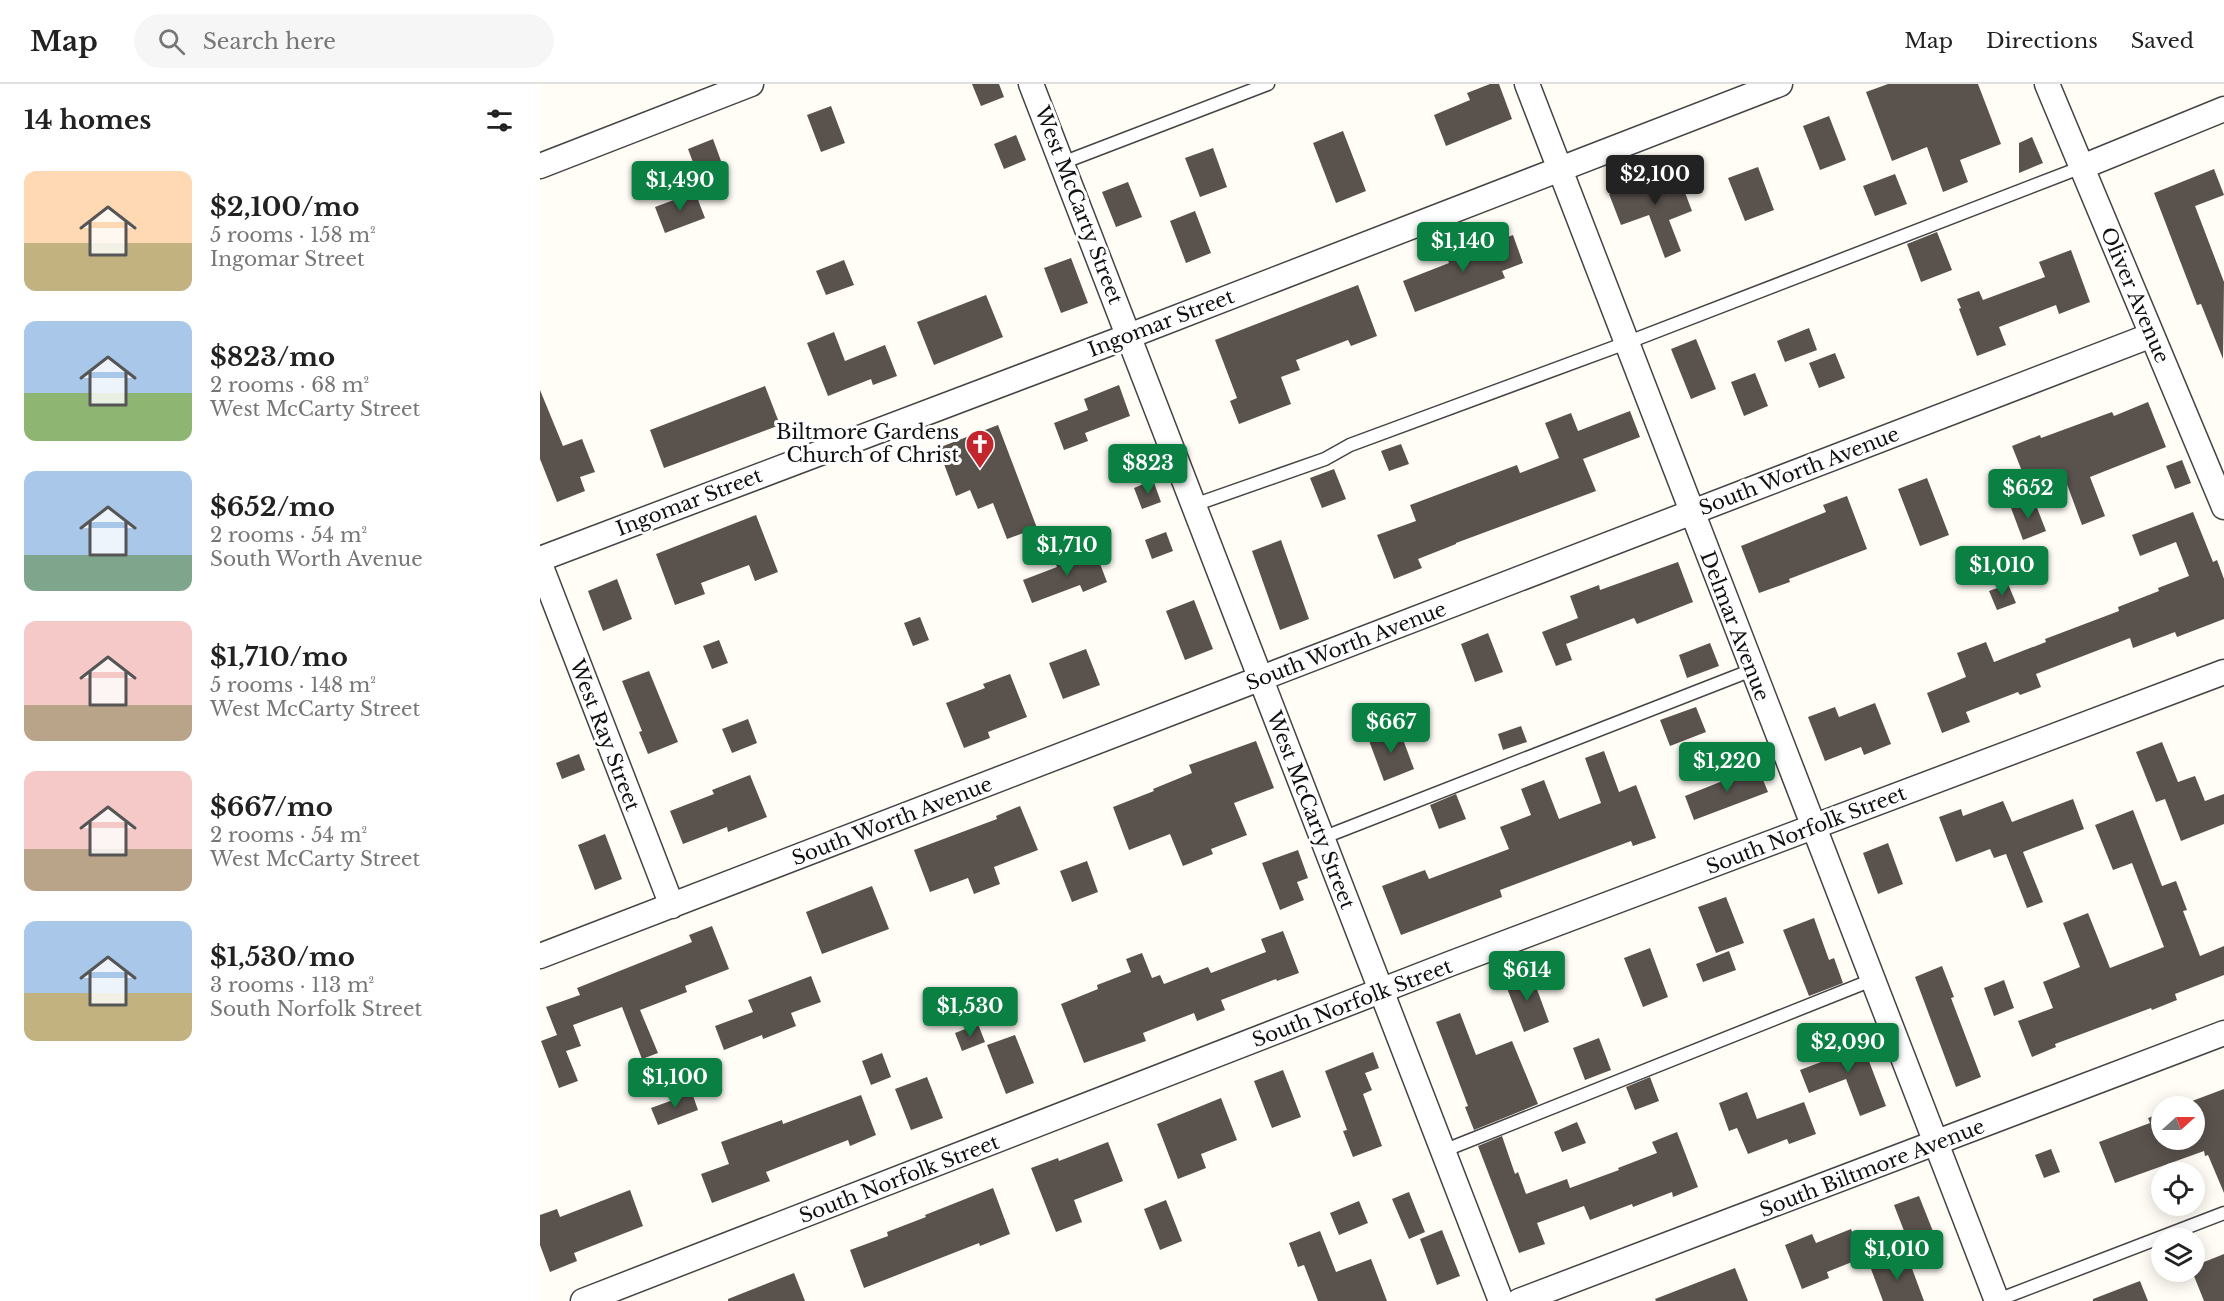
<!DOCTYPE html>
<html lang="en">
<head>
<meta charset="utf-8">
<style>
	:root { --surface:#fff; --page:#f6f6f6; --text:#222; --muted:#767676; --line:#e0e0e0; --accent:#0b8043 }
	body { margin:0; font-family:"Libre Baskerville",serif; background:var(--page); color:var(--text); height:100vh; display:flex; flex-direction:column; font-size:22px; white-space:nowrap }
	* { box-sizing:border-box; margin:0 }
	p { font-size:20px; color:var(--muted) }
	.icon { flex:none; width:33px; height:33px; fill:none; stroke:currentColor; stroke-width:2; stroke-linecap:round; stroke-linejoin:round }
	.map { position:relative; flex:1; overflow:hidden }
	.details { display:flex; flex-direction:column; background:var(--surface); width:540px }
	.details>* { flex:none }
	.needle { width:39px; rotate:69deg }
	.fabs { position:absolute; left:1611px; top:1012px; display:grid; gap:12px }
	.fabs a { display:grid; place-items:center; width:54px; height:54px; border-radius:50%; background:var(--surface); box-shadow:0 3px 15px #0003; font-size:30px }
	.price { position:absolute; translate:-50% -51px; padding:0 14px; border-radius:6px; background:var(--accent); color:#fff; font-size:20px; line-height:39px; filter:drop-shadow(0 2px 3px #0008) }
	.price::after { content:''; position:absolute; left:50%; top:36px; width:18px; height:14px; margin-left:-9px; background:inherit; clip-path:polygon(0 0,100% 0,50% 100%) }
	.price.selected { background:#222; color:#fff }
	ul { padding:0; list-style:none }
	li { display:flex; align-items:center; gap:18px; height:150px; padding:0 24px }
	li span { display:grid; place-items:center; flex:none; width:168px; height:120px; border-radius:12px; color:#555 }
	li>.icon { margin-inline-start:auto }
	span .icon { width:72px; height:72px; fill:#fffc; stroke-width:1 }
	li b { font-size:26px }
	h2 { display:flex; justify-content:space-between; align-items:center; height:72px; padding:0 24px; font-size:26px }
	header { display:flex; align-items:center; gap:36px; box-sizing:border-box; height:84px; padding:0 30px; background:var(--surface); border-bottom:2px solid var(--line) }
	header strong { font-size:28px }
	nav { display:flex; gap:33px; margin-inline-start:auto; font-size:21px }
	.search { width:420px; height:54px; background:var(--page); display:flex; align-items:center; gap:15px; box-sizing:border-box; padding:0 21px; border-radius:33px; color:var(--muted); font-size:22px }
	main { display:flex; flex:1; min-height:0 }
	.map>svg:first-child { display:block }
</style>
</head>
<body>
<header>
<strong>Map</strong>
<div class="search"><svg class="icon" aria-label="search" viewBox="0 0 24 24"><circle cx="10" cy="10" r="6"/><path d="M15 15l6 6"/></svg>Search here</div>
<nav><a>Map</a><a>Directions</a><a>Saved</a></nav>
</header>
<main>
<section class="details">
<h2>14 homes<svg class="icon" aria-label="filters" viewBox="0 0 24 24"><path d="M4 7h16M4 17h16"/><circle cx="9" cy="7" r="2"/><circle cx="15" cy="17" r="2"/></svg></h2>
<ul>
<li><span style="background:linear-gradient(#ffd9b3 60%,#c2b280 0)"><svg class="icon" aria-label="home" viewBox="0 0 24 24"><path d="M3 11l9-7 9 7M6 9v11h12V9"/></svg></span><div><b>$2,100/mo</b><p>5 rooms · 158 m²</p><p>Ingomar Street</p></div></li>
<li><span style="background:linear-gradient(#a9c7e8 60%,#8fb573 0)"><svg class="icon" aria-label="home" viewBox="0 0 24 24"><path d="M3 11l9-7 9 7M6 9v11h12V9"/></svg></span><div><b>$823/mo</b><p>2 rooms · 68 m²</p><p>West McCarty Street</p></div></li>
<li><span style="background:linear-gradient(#a9c7e8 70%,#7fa58c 0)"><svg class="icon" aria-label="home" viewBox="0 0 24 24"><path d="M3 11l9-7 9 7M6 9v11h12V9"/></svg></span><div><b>$652/mo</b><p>2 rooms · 54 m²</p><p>South Worth Avenue</p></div></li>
<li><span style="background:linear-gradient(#f6c9c9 70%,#b9a48a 0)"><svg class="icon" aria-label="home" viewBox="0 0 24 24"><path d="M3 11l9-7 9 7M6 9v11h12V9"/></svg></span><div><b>$1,710/mo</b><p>5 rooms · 148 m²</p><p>West McCarty Street</p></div></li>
<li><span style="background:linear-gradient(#f6c9c9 65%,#b9a48a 0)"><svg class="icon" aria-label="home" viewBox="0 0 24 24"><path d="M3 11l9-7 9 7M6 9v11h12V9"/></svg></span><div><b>$667/mo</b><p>2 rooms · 54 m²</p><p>West McCarty Street</p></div></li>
<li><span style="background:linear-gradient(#a9c7e8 60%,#c2b280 0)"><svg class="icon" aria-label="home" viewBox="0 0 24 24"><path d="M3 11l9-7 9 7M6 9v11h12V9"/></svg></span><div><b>$1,530/mo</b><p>3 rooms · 113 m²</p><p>South Norfolk Street</p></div></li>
</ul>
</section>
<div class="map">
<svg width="1684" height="1217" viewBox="0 0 1684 1217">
	<rect width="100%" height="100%" fill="#fffdf5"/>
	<path fill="#5a524d" d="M 432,0 L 459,0 L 464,13 L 441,22 Z
		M 950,0 L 959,0 L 972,35 L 906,62 L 894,31 L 930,16 L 927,9 Z
		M 1348,0 L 1438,0 L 1461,60 L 1420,76 L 1428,98 L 1403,108 L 1387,63 L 1352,77 L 1326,8 Z
		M 291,22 L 305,59 L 281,68 L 267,31 Z
		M 1289,32 L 1306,76 L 1280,86 L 1263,42 Z
		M 803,47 L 826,107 L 796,119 L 773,59 Z
		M 476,51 L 486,76 L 464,85 L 454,60 Z
		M 1492,53 L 1503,79 L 1479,89 L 1479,59 Z
		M 173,55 L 188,96 L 163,105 L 148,65 Z
		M 673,64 L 687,103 L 660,113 L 645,74 Z
		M 1218,83 L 1234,126 L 1205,137 L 1188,94 Z
		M 1136,85 L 1152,127 L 1129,136 L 1141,167 L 1125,174 L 1109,131 L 1081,141 L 1069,110 Z
		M 1674,85 L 1684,111 L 1655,122 L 1684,198 L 1683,275 L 1661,220 L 1657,221 L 1614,109 Z
		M 1355,90 L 1367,120 L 1335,132 L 1323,102 Z
		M 588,98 L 602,133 L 576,143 L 562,108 Z
		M 155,108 L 165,134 L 125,149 L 115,123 Z
		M 655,127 L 671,169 L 646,179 L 630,137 Z
		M 1397,148 L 1412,186 L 1381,198 L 1367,160 Z
		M 973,151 L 983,179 L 962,187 L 965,194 L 875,228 L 863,197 L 909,179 L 905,170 L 931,160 L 933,166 Z
		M 1531,166 L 1550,218 L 1519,230 L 1516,221 L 1459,243 L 1466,261 L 1437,272 L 1419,225 L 1421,224 L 1417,215 L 1439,207 L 1443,216 L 1505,193 L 1499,178 Z
		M 531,174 L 548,219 L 521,229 L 504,184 Z
		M 304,176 L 314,201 L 286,211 L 276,187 Z
		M 818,201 L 837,252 L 811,262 L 808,256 L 756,276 L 760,286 L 741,293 L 751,320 L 699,340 L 690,317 L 697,314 L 675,256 Z
		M 446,211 L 463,253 L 394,281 L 377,238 Z
		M 1269,244 L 1277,266 L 1245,278 L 1237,257 Z
		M 294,248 L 305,277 L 345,261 L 357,292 L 333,301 L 331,295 L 288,312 L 267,259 Z
		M 1156,255 L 1176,305 L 1151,315 L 1131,265 Z
		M 1295,269 L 1305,294 L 1279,304 L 1269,279 Z
		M 1215,289 L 1228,322 L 1204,332 L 1191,298 Z
		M 579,301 L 590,332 L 545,349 L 548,357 L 524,366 L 514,339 L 548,326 L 544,315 Z
		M 225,302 L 240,341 L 124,384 L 110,346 Z
		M 0,306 L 23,362 L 42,355 L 55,388 L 40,393 L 45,407 L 17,418 L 0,375 Z
		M 1608,318 L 1626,363 L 1550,393 L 1565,432 L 1542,441 L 1524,392 L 1489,405 L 1472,362 L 1500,351 L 1501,354 L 1572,328 L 1574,332 Z
		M 1090,327 L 1100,353 L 1043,375 L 1056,407 L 916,459 L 916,460 L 878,475 L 882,484 L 854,495 L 837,451 L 876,437 L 870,421 L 977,381 L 980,389 L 1019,374 L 1005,339 L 1031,329 L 1038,347 Z
		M 458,341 L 497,444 L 467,455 L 453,419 L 438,425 L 430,406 L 416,412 L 398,364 Z
		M 861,360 L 869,380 L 849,387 L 841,367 Z
		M 1642,376 L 1651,399 L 1635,405 L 1626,382 Z
		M 794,385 L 806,415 L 782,424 L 770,394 Z
		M 1387,394 L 1409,451 L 1380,462 L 1358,405 Z
		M 613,396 L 621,418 L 602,425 L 594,404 Z
		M 1307,412 L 1327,465 L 1249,495 L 1250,498 L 1219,509 L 1201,462 L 1286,428 L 1283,421 Z
		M 1494,416 L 1506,447 L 1483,456 L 1471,424 Z
		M 1653,428 L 1673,478 L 1677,476 L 1684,495 L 1684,535 L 1637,553 L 1635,548 L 1593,564 L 1590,554 L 1496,590 L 1501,603 L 1480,611 L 1478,608 L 1426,628 L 1430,638 L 1402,649 L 1387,609 L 1426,593 L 1417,569 L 1446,558 L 1454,578 L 1506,558 L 1505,555 L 1579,527 L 1578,523 L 1619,507 L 1618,504 L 1649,492 L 1636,458 L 1600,472 L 1592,451 Z
		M 216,431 L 238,488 L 215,497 L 209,481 L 161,499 L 165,510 L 135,521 L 116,470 Z
		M 626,448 L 633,467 L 612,475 L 605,456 Z
		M 741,456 L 769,535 L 740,546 L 712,467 Z
		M 554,464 L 567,498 L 543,508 L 540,501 L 492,519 L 483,496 L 517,483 L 515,479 Z
		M 1138,478 L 1153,518 L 1097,540 L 1094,534 L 1026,560 L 1032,576 L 1016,582 L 1002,548 L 1038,534 L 1030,512 L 1059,501 L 1060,506 Z
		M 77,495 L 92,535 L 63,547 L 48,507 Z
		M 1468,500 L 1476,519 L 1457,526 L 1449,507 Z
		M 654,516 L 673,565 L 645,576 L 626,527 Z
		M 380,533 L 389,556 L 373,562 L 364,539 Z
		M 948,549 L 963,588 L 935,598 L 921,560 Z
		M 179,556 L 188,579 L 172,585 L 163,562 Z
		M 1170,559 L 1179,582 L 1147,594 L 1139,571 Z
		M 546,565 L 560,601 L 523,615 L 509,579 Z
		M 109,587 L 138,658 L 108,670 L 99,648 L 102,647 L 82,597 Z
		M 470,590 L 487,633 L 448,648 L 450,654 L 424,664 L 406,619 L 445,604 L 443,600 Z
		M 1335,619 L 1351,660 L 1324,671 L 1321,663 L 1285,677 L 1268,633 L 1295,623 L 1299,633 Z
		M 1156,623 L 1166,648 L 1130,662 L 1120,636 Z
		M 208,635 L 217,659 L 192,669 L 182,645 Z
		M 858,642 L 874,685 L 844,697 L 828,654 Z
		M 981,642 L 987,658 L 963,666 L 958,650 Z
		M 716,657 L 734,704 L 694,719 L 707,751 L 671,765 L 673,770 L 643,782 L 630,750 L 589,766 L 573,723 L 614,707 L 613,705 L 652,689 L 649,681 Z
		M 1622,658 L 1638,698 L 1655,692 L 1665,717 L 1684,710 L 1684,740 L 1641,757 L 1625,715 L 1616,718 L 1596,668 Z
		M 1064,667 L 1079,708 L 1096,701 L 1116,754 L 1093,762 L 1091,757 L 960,806 L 962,813 L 861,851 L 842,802 L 885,786 L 889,795 L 969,765 L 960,743 L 991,731 L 981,705 L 1004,696 L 1019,735 L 1061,719 L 1045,674 Z
		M 39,670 L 45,686 L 22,695 L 16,679 Z
		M 1217,681 L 1228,708 L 1154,736 L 1145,712 L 1195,692 L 1194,689 Z
		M 210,691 L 227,733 L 188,748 L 187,743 L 143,760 L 130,727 L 174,710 L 172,706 Z
		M 916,710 L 926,735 L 899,745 L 890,721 Z
		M 1533,715 L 1544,745 L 1483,768 L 1503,818 L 1487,824 L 1466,770 L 1454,774 L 1450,765 L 1416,778 L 1399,733 L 1421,725 L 1423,732 L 1463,717 L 1472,738 Z
		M 480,722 L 498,766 L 454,783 L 460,800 L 434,810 L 428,794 L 390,808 L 374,766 L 457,735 L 456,732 Z
		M 1593,726 L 1622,802 L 1636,797 L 1647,826 L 1643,827 L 1660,872 L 1684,862 L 1684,891 L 1635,910 L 1637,916 L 1612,926 L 1611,924 L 1515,960 L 1516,963 L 1492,973 L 1478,937 L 1513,924 L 1503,898 L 1540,883 L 1523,839 L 1548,829 L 1570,884 L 1624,863 L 1592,779 L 1573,786 L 1555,741 Z
		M 65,750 L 82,795 L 55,806 L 38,761 Z
		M 1348,759 L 1363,800 L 1338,810 L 1323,769 Z
		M 758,766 L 768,794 L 757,798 L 764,816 L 740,826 L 722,779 Z
		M 547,777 L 558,808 L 532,818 L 520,787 Z
		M 332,802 L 349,845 L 282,870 L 266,828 Z
		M 1186,813 L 1204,859 L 1176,869 L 1158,823 Z
		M 1274,834 L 1289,876 L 1294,874 L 1303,899 L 1269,912 L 1243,846 Z
		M 172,842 L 189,885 L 145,902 L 147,908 L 100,926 L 118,969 L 102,975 L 82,923 L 33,941 L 41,962 L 26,967 L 38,997 L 19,1004 L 1,957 L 17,951 L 6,923 L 40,911 L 37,904 L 152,858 L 149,851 Z
		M 743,847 L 759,889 L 737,897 L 736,895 L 681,916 L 685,926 L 657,937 L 654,929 L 603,949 L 606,957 L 544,979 L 521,920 L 558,905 L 557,901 L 591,888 L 586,875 L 602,869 L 612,894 L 620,891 L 624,900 L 668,883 L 671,889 L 726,868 L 721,855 Z
		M 1110,864 L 1128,913 L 1103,923 L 1084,874 Z
		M 1189,867 L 1196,886 L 1163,898 L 1156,880 Z
		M 1402,882 L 1414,913 L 1411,914 L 1441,993 L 1416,1003 L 1375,893 Z
		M 991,889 L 1009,938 L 984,948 L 965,899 Z
		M 271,892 L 281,918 L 251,929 L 256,942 L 223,955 L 222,951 L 184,966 L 175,942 L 213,928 L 208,916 Z
		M 1464,896 L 1474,924 L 1454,932 L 1444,904 Z
		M 920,929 L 936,971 L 972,957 L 998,1020 L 934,1046 L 925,1023 L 928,1022 L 896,938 Z
		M 438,940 L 445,958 L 422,967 L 415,949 Z
		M 1318,948 L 1346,1022 L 1320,1032 L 1306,995 L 1269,1009 L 1260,986 L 1297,972 L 1291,958 Z
		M 475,951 L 494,999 L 466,1010 L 447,961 Z
		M 1059,954 L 1071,986 L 1045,996 L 1033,964 Z
		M 833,968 L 839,984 L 825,989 L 832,1006 L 823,1010 L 842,1062 L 813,1073 L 803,1047 L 807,1046 L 785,987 Z
		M 342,969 L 351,993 L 331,1001 L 322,977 Z
		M 743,986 L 761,1033 L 732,1044 L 714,997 Z
		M 387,993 L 403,1034 L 371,1046 L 355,1005 Z
		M 1110,993 L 1119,1017 L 1095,1026 L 1086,1003 Z
		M 1684,1005 L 1684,1109 L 1668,1071 L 1665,1072 L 1664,1067 L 1575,1099 L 1559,1058 L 1610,1039 L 1608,1034 L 1622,1029 L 1622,1056 L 1654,1056 L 1654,1023 L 1636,1023 Z
		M 1207,1008 L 1217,1035 L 1264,1018 L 1276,1050 L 1249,1060 L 1247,1055 L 1208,1070 L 1197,1044 L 1189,1047 L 1179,1019 Z
		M 152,1009 L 158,1026 L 118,1041 L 111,1024 Z
		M 321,1011 L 336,1051 L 310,1062 L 308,1056 L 226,1088 L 230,1097 L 172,1119 L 161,1090 L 189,1080 L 181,1058 L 242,1036 L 243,1040 Z
		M 681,1014 L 697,1056 L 661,1070 L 666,1084 L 638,1095 L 617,1040 Z
		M 1037,1038 L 1046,1059 L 1022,1068 L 1014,1048 Z
		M 1137,1048 L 1158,1103 L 1133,1113 L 1132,1108 L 1093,1123 L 1092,1120 L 1050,1136 L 1044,1122 L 997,1139 L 1005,1160 L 979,1169 L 938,1062 L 962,1052 L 975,1090 L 978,1088 L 986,1110 L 1027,1095 L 1030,1104 L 1079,1086 L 1078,1084 L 1117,1069 L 1112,1058 Z
		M 568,1058 L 583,1097 L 534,1116 L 542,1138 L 516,1148 L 491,1084 L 518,1074 L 519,1077 Z
		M 1511,1065 L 1520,1088 L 1504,1094 L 1495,1071 Z
		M 453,1104 L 470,1150 L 440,1162 L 439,1159 L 324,1204 L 310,1166 L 348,1152 L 347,1148 L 386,1133 L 385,1131 Z
		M 90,1106 L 103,1142 L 34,1169 L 37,1177 L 10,1188 L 0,1161 L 0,1131 L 17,1125 L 20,1133 Z
		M 869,1108 L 885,1148 L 869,1155 L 852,1115 Z
		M 1379,1112 L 1398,1160 L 1373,1170 L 1354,1121 Z
		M 626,1116 L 642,1157 L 620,1166 L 604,1125 Z
		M 819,1117 L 828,1139 L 799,1151 L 790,1129 Z
		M 1311,1145 L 1322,1174 L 1287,1188 L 1289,1194 L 1262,1205 L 1245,1161 L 1272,1150 L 1276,1159 Z
		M 902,1146 L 920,1192 L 897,1201 L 880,1155 Z
		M 780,1147 L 796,1188 L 831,1175 L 847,1217 L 778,1217 L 764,1181 L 758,1183 L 749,1159 Z
		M 1684,1170 L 1684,1217 L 1664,1217 L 1654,1192 L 1654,1182 Z
		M 1367,1171 L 1384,1217 L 1343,1217 L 1331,1185 Z
		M 1195,1184 L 1208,1217 L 1116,1217 L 1115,1215 Z
		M 254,1189 L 265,1217 L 188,1217 L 188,1215 Z
		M 1600,1197 L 1608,1217 L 1553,1217 L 1553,1215 Z"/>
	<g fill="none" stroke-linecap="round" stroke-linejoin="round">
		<g stroke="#444" stroke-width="15">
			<path id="service" d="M 522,79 L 728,0
				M 654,421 L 785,375 L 810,361 L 1086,259 L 1542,83
				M 782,754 L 1212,586
				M 903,1067 L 1332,896
				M 1455,1217 L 1684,1129"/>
		</g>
		<g stroke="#444" stroke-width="27">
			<path id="minor" d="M 491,0 L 961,1217
				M 987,0 L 1457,1217
				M 1507,0 L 1684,423
				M 0,82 L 211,0
				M 1542,83 L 1684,25
				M 0,475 L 589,252 L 1240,0
				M 0,480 L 132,822
				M 0,872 L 1612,251
				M 43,1217 L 912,879 L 1684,588
				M 979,1217 L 1684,949"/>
		</g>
		<use href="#service" stroke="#fff" stroke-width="12"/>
		<use href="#minor" stroke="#fff" stroke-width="24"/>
	</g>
	<defs>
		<g id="church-pin" transform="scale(1.5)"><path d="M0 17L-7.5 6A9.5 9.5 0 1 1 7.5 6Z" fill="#c4262e" stroke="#fff"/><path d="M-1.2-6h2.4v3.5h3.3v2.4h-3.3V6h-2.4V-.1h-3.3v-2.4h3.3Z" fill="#fff"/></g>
	</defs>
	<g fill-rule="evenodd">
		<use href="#church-pin" x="440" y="360"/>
	</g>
	<g text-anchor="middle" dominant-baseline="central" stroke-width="6" stroke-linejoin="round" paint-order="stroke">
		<g font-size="20" fill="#111" stroke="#fff">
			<text transform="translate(539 121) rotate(69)">West McCarty Street</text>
			<text transform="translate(1595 211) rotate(67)">Oliver Avenue</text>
			<text transform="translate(621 239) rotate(-21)">Ingomar Street</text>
			<text transform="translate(1259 387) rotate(-21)">South Worth Avenue</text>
			<text transform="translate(149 418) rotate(-21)">Ingomar Street</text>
			<text transform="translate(1195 542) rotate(69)">Delmar Avenue</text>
			<text transform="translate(806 562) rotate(-21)">South Worth Avenue</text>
			<text transform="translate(65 651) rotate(69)">West Ray Street</text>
			<text transform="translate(771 726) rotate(69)">West McCarty Street</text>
			<text transform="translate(352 737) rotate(-21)">South Worth Avenue</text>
			<text transform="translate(1266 746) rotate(-21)">South Norfolk Street</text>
			<text transform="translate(812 919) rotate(-21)">South Norfolk Street</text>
			<text transform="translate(1332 1084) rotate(-21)">South Biltmore Avenue</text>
			<text transform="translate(359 1095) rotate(-21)">South Norfolk Street</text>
		</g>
		<g font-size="20" fill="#111" stroke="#fff" text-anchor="end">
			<text x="419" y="348">Biltmore Gardens<tspan x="419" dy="23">Church of Christ</tspan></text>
		</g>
	</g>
</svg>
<div class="fabs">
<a><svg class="needle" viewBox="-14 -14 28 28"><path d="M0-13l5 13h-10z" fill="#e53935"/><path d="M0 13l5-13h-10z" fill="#767676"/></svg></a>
<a><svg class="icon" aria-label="locate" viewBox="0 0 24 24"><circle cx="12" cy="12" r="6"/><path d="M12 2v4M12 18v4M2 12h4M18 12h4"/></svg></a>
<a><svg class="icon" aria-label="layers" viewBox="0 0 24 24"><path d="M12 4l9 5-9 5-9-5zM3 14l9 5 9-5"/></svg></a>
</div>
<b class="price selected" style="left:1115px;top:122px">$2,100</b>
<b class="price" style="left:140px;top:128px">$1,490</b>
<b class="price" style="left:923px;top:189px">$1,140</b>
<b class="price" style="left:608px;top:411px">$823</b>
<b class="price" style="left:1488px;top:436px">$652</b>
<b class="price" style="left:527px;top:493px">$1,710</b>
<b class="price" style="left:1462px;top:513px">$1,010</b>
<b class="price" style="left:851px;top:670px">$667</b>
<b class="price" style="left:1187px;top:709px">$1,220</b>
<b class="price" style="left:987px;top:918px">$614</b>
<b class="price" style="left:430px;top:954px">$1,530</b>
<b class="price" style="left:1308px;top:990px">$2,090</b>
<b class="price" style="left:135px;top:1025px">$1,100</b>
<b class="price" style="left:1357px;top:1197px">$1,010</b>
</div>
</main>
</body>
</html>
